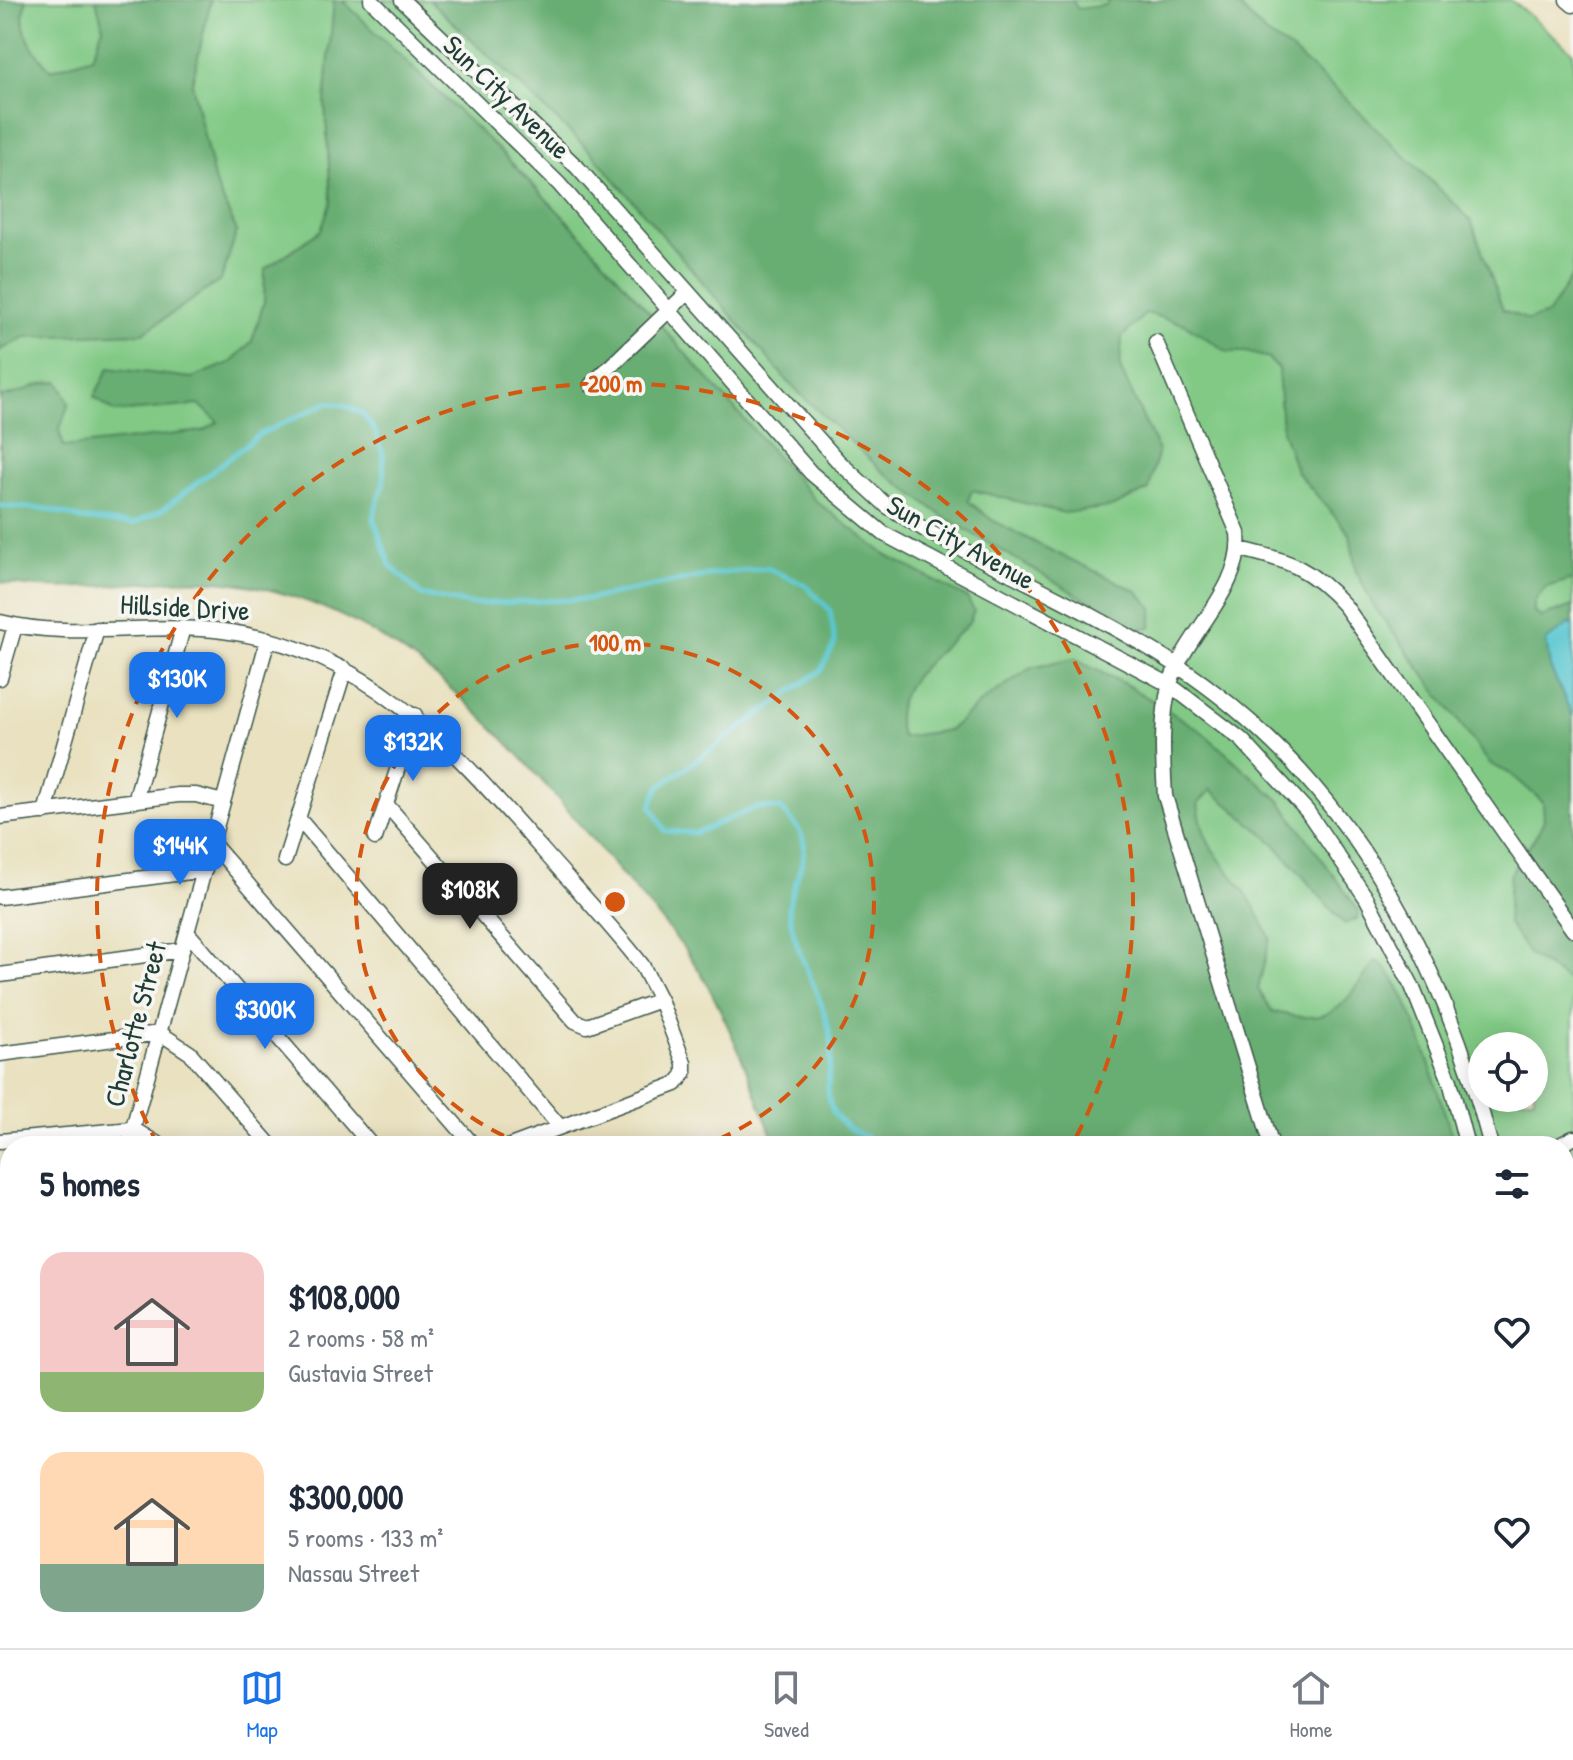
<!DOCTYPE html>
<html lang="en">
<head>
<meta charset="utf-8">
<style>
	:root { --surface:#fff; --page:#f2f2f3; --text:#1f2937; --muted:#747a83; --line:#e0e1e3; --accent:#1a73e8 }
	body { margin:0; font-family:"Patrick Hand",sans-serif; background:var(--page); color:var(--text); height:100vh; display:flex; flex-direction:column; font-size:30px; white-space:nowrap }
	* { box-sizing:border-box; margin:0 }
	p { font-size:26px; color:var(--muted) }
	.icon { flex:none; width:44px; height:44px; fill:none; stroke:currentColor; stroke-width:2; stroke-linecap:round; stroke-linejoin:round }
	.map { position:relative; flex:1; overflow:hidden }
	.details { position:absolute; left:0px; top:1136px; width:1574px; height:512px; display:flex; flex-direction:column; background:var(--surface); border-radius:32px 32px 0 0; box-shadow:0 4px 20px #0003 }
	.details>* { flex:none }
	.fabs { position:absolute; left:1468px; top:1032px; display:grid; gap:16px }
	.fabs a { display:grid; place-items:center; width:80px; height:80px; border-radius:50%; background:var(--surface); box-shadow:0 4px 20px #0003; font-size:40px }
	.price { position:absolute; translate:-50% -68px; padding:0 18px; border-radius:16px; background:var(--accent); color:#fff; font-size:26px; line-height:52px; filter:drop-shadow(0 2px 4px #0008) }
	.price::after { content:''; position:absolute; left:50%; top:48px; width:24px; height:18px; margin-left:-12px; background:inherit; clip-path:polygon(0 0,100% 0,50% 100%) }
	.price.active { background:#222; color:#fff }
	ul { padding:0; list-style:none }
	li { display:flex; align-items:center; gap:24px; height:200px; padding:0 40px }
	li span { display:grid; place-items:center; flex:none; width:224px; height:160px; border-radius:24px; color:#555 }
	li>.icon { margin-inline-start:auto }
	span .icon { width:96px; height:96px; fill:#fffc; stroke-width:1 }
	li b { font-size:34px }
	h2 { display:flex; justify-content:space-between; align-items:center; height:96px; padding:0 40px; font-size:34px }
	.tab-bar { display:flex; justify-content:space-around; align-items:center; height:112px; border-top:2px solid var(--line); background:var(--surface); font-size:22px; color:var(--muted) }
	.tab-bar a { display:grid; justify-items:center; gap:4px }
	.tab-bar .active { color:var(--accent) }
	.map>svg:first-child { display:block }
</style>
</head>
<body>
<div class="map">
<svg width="1573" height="1648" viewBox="0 0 1573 1648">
	<rect width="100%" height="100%" fill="#f6f6f2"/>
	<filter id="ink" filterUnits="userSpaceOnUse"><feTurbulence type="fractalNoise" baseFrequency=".0125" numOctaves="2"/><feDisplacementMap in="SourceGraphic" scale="16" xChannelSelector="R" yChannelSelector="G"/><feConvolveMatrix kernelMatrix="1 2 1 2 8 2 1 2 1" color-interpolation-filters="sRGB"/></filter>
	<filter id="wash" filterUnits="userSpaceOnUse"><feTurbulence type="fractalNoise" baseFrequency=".006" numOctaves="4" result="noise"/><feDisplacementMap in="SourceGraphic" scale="32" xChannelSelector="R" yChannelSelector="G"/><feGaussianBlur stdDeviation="1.8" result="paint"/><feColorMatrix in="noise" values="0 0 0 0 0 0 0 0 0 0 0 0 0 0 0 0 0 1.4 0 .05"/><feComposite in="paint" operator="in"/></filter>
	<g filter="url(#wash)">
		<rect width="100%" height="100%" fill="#e9e1bf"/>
		<path fill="#dad1b2" d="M 945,1638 L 1104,1638 L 1100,1648 L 940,1648 Z"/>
		<path fill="#81c985" stroke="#50835c" stroke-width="2" fill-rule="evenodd" d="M 0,0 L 1511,0 L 1573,52 L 1573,1648 L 1116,1648 L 1120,1638 L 1564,1638 L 1564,1146 L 929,1146 L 221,444 L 0,486 ZM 1482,1046 L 1534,1046 L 1534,1098 L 1482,1098 Z"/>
		<path fill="#68ad72" stroke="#447553" stroke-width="2" d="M 0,0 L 27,0 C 15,26 34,53 51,70 L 92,57 L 103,27 L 96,0 L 211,0 L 192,83 L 215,183 L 237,231 L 221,280 L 143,333 L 25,337 L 0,350 Z
			M 334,0 L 342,0 L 503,154 L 580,234 L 817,502 L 886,555 L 967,598 L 974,611 L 969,623 C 940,653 882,691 902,737 L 949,730 L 985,699 L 1031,668 L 1074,659 L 1127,685 L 1201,731 L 1280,801 L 1359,911 L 1357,919 L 1344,924 L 1275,844 L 1211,790 L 1198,803 C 1203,846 1218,857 1243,889 C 1254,904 1262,922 1270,938 L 1258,989 L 1272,1011 C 1336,1028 1340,1008 1376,961 C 1408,974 1440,1102 1453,1139 L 1452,1146 L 776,1146 C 755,1092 735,1036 707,984 C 681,937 640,897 606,856 C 508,739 406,614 247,585 C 165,570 82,599 0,582 L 0,397 C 22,395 37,381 59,382 L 69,403 L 59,431 L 64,447 L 203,431 L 218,422 L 200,405 L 115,412 L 94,397 L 109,368 L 192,378 L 232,362 L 252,341 L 264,302 L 265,269 L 321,230 L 331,201 L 325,102 Z
			M 429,0 L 1072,0 L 1078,9 L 1105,5 L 1110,0 L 1233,0 L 1264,32 L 1291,50 L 1339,92 L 1471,220 L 1503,310 L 1528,320 L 1548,314 L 1573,274 L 1573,579 L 1546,587 L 1534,601 L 1534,612 L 1541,617 L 1573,606 L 1573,625 L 1569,624 L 1550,667 L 1573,717 L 1573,984 L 1529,955 L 1507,922 L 1510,875 L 1539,831 L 1544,820 L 1543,802 L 1511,774 L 1490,764 L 1373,605 L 1356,571 L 1350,534 L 1296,471 L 1282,430 L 1278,369 L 1268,358 L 1246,352 L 1228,352 L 1184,324 L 1146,313 L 1122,337 L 1120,368 L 1158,450 L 1149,490 L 1111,507 L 1064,513 L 972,490 L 968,501 L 992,520 L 1040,545 L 1137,591 L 1153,608 L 1151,627 L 1136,629 L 944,517 L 881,470 L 791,385 L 592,153 Z
			M 1573,1191 L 1573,1307 L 1564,1301 L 1564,1217 Z
			M 1573,1454 L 1573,1564 L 1564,1562 L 1564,1472 Z
			M 1564,1613 L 1573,1619 L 1573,1648 L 1464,1648 L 1470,1638 L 1564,1638 Z
			M 817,1638 L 945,1638 L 940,1648 L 818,1648 Z
			M 1104,1638 L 1183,1638 L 1168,1642 L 1166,1648 L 1100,1648 Z
			M 1220,1638 L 1401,1638 L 1395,1648 L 1235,1648 Z"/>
		<path fill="#5ac7d0" stroke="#3c8282" stroke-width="2" d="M 1569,624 L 1573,625 L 1573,717 L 1550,667 L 1546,641 Z"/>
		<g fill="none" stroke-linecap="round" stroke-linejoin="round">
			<path stroke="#5ac7d0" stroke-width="5" d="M 0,506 L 48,509 L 82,519 L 133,524 L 162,510 L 260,434 L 327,403 L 344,405 L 363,414 L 375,431 L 383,455 L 384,481 L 373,517 L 390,565 L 421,595 L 470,604 L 590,599 L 714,574 L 767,568 L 805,585 L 830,610 L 835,643 L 821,670 L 659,787 L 651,806 L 665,831 L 695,833 L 758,807 L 781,809 C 810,839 808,845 795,884 C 793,891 789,899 789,907 C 793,956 824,993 831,1040 C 834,1061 823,1085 831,1107 C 841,1131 867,1137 889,1146
				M 875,1638 L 882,1648
				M 932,1648 L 938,1638
				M 1105,1648 L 1109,1638"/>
		</g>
	</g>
	<g filter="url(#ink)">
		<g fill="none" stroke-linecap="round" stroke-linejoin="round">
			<g stroke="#3d5649" stroke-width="17">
				<path id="minor" d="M 371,0 L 559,184 L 811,473 L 884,534 L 1170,685 L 1242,740 L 1307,811 L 1367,899 L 1412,986 L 1450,1081 L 1467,1146
					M 402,0 L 578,168 L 838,461 L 887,506 L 927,531 C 1010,575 1099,615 1178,666 C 1348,779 1441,953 1491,1146
					M 1567,0 L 1573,5
					M 1156,342 L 1238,533 C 1244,589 1185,633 1170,684 C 1160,719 1163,761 1165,796 L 1272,1146
					M 591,385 L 688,292
					M 1240,549 C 1288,560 1311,568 1345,606 L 1573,930
					M 0,622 C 72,640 150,622 223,631 C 367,649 449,744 539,846 C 574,886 610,924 642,965 L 660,1000 L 684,1063 L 684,1074 L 676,1084 L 510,1146
					M 0,678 L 15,626
					M 135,801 L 183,628
					M 386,804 L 575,1021 L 587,1026 L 660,1000
					M 45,812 L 97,629
					M 0,817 L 178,795 L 196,795 L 223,802
					M 298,818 L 560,1127
					M 375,838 L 415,715
					M 212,843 L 474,1146
					M 285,860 L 345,669
					M 0,897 L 205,870
					M 187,932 L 372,1146
					M 0,975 L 182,950
					M 0,1054 L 160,1033 L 190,1053 L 271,1146
					M 0,1141 L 133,1129 L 161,1146
					M 128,1146 L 268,639
					M 1558,1146 L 1573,1138
					M 0,1190 L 10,1202
					M 0,1292 L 10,1304
					M 0,1488 L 10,1493
					M 0,1533 L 10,1511
					M 457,1638 L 466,1648
					M 740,1638 L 742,1648
					M 1497,1638 L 1519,1648
					M 472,1648 L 525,1638
					M 1411,1648 L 1417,1638
					M 1443,1648 L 1448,1638"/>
			</g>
			<use href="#minor" stroke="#fff" stroke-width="14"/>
		</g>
	</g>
	<g fill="none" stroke="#d45610" stroke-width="4" stroke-dasharray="14 10">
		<path d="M526 1145A259 259 0 1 1 704 1145"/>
		<path d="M158 1145A518 518 0 1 1 1072 1145"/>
	</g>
	<g text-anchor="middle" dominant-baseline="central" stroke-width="7" stroke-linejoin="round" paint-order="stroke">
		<g font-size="28" fill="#1f3d34" stroke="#f6f6f2">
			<text transform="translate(507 97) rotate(44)">Sun City Avenue</text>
			<text transform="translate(961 542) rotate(29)">Sun City Avenue</text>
			<text transform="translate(185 607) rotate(3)">Hillside Drive</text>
			<text transform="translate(135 1024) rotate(-75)">Charlotte Street</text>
		</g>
	</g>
	<circle cx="615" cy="902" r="12" fill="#d45610" stroke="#f6f6f2" stroke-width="4"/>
	<g font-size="24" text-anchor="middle" font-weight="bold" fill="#d45610" stroke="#f6f6f2" stroke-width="7" stroke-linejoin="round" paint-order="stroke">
		<text x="615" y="392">200 m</text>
		<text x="615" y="651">100 m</text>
	</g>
</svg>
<div class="fabs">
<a><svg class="icon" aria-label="locate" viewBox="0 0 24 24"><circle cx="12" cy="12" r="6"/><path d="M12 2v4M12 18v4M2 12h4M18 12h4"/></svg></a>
</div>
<b class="price" style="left:177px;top:720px">$130K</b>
<b class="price" style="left:413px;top:783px">$132K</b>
<b class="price" style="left:180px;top:887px">$144K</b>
<b class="price active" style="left:470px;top:931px">$108K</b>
<b class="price" style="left:265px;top:1051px">$300K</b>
<section class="details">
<h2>5 homes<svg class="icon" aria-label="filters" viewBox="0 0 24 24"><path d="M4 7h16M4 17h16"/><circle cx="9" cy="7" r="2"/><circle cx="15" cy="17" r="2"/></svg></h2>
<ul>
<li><span style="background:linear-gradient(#f6c9c9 75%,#8fb573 0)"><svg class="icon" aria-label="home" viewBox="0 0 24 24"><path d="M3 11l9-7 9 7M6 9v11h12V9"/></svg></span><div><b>$108,000</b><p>2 rooms · 58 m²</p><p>Gustavia Street</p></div><svg class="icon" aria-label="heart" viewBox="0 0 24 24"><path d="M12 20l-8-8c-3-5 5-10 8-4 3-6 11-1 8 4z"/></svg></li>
<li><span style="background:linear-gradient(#ffd9b3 70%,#7fa58c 0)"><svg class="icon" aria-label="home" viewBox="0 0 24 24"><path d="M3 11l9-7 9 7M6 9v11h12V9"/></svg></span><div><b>$300,000</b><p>5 rooms · 133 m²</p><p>Nassau Street</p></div><svg class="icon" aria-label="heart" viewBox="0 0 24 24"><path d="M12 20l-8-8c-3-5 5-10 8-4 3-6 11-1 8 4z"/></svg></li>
</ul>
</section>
</div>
<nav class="tab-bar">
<a class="active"><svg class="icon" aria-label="map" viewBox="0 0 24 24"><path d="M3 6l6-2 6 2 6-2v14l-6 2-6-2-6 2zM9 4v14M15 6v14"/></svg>Map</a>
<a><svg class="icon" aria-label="saved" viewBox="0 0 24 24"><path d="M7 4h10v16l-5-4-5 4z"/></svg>Saved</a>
<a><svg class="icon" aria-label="home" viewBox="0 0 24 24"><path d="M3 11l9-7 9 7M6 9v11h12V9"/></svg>Home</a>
</nav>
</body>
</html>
